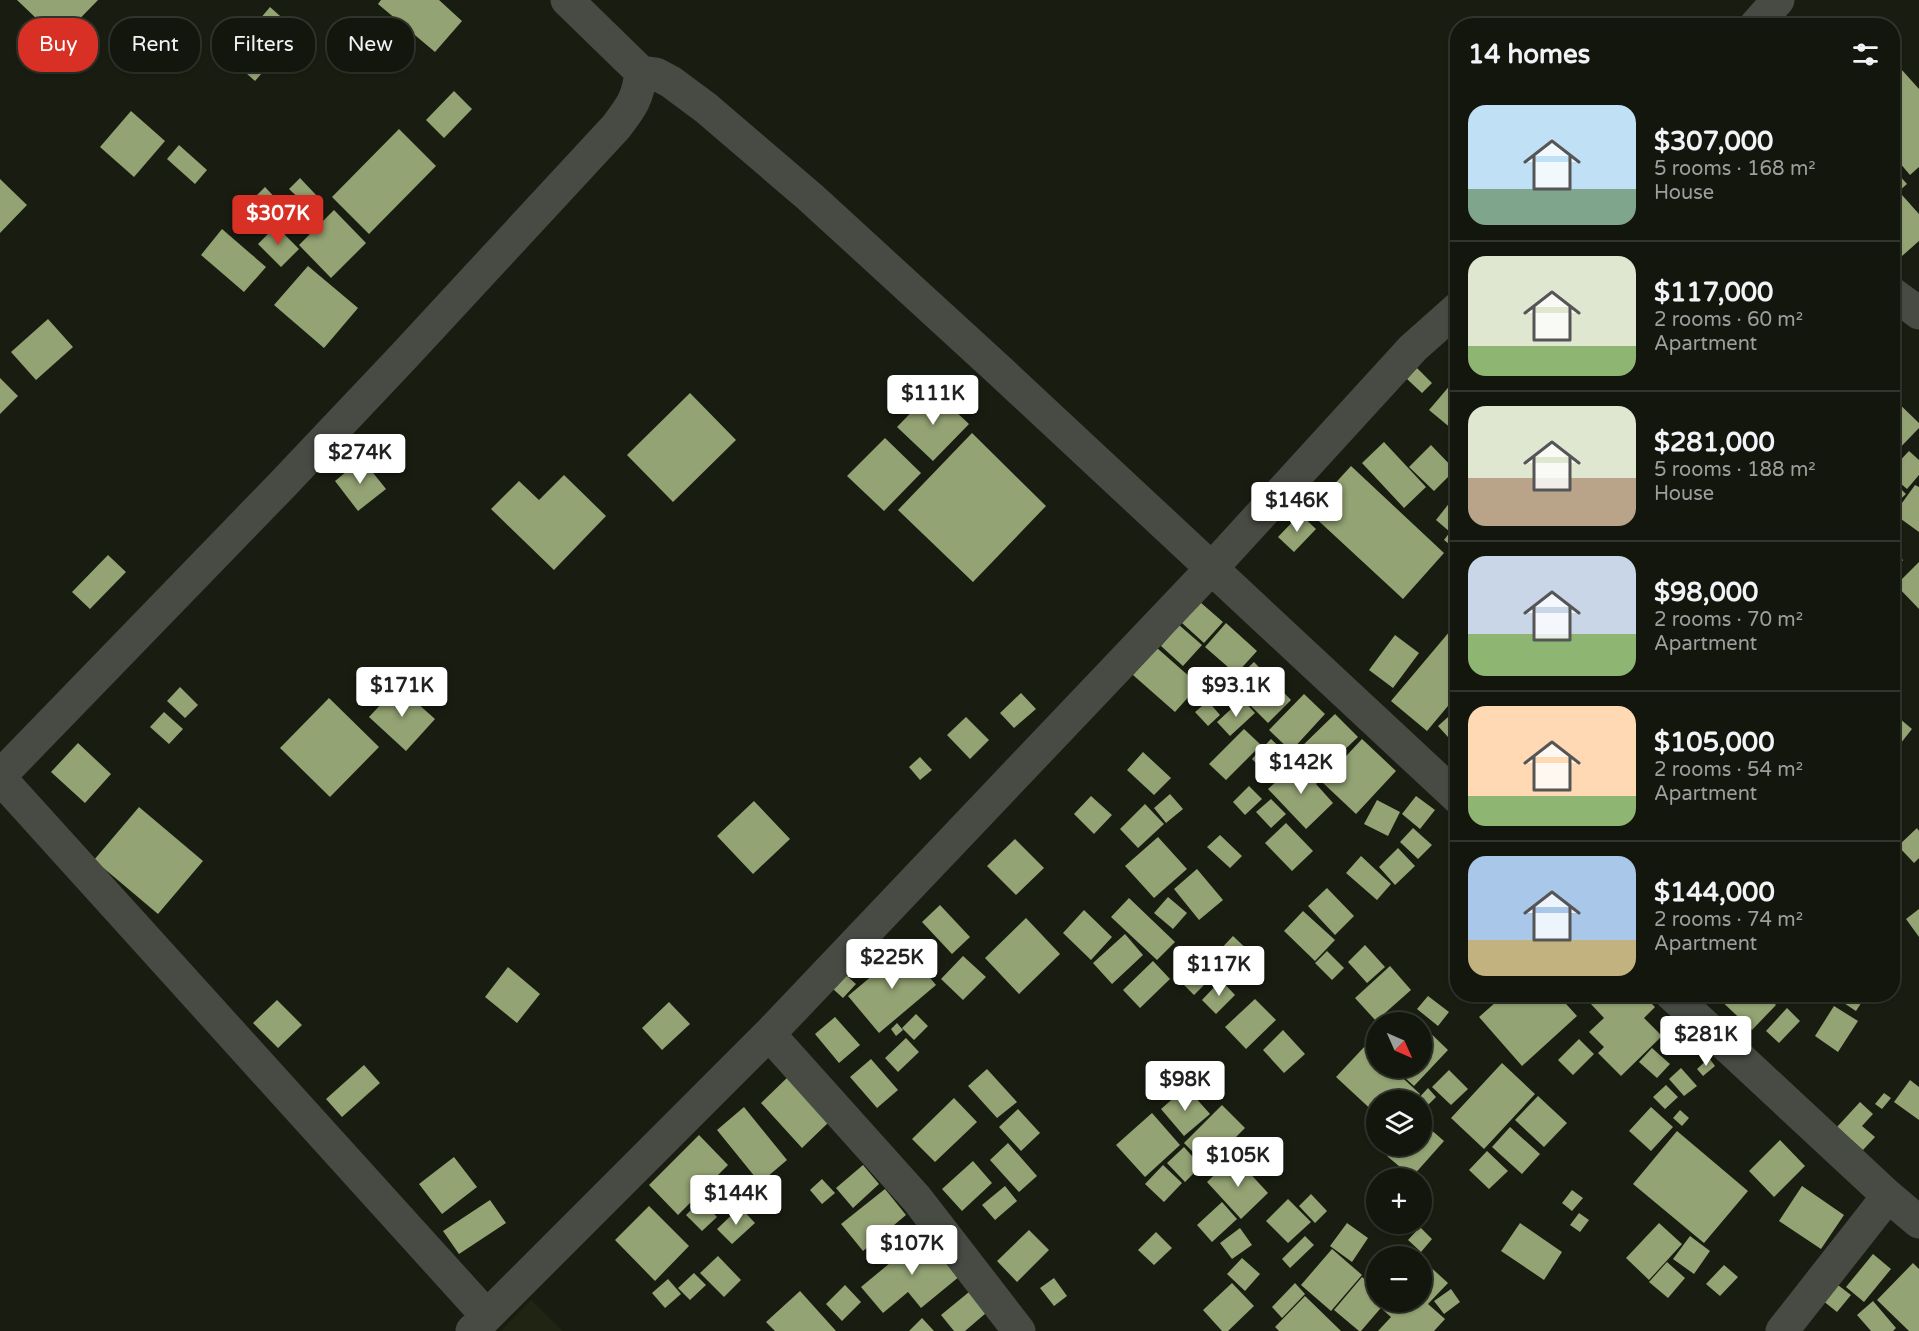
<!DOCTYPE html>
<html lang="en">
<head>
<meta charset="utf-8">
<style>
	:root { --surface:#13160d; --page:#20231b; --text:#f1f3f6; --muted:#9d9f9d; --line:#32352e; --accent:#d93025 }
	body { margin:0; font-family:"Varela Round",sans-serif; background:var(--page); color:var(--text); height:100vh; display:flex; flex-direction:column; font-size:22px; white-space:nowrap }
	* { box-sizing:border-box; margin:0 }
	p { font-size:20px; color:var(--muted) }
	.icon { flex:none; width:33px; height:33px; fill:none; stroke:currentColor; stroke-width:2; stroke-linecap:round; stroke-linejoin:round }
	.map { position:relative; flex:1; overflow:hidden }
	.drawer { position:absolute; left:1450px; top:18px; width:450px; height:984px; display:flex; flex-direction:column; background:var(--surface); border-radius:24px; box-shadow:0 2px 4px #0004,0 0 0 2px var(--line) }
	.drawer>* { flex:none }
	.top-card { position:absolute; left:18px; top:18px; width:570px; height:54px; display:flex; gap:12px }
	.needle { width:39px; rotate:135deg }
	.buttons { position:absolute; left:1366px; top:1012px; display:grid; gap:12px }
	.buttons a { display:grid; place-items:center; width:66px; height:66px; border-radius:50%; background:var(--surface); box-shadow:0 2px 4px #0004,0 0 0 2px var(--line); font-size:30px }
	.price { position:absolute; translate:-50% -51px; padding:0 14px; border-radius:6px; background:#fff; color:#222; font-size:20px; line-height:39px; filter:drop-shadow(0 2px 3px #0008) }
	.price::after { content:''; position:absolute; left:50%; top:36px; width:18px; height:14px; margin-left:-9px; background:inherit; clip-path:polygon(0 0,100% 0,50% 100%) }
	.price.current { background:var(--accent); color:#fff }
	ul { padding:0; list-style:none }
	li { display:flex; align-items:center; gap:18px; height:150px; padding:0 18px }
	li+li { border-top:2px solid var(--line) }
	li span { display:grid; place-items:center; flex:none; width:168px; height:120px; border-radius:18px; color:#555 }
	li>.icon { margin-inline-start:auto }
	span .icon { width:72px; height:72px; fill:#fffc; stroke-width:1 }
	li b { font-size:26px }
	h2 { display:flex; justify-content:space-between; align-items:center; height:72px; padding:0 18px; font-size:26px }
	.chip { padding:0 21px; border-radius:24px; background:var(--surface); box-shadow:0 2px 4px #0004,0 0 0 2px var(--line); font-size:21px; line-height:54px }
	.chip.current { background:var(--accent); color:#fff }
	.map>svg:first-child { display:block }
</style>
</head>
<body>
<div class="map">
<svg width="1919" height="1331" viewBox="0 0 1919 1331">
	<rect width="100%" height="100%" fill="#191d11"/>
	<path fill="#202513" d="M 531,1300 L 563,1331 L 501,1331 Z"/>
	<path fill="#93a373" d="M 17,0 L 98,0 L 59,40 Z
		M 381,0 L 439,0 L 462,21 L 435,52 L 378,4 Z
		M 270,7 L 298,32 L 255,81 L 228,57 Z
		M 1893,60 L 1919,89 L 1919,167 L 1910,175 L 1893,155 Z
		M 454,91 L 472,109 L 444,138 L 426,120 Z
		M 131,111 L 165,141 L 134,177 L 100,147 Z
		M 399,129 L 436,166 L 369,234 L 332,197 Z
		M 179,145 L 207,170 L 195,184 L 167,159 Z
		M 1899,175 L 1907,184 L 1898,192 L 1893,187 L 1893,180 Z
		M 300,178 L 317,196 L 307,206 L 289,189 Z
		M 0,179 L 27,205 L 0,233 Z
		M 265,187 L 282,205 L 263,224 L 245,207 Z
		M 1902,195 L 1919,214 L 1919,241 L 1902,256 L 1893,246 L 1893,203 Z
		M 334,210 L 366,243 L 331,278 L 299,245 Z
		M 276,226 L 299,249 L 281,267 L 258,244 Z
		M 222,229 L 266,267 L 244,292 L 201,255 Z
		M 308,266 L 358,308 L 324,348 L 274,305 Z
		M 48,319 L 73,347 L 36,380 L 11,352 Z
		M 1417,368 L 1432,383 L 1422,393 L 1407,379 Z
		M 1458,376 L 1458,434 L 1429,410 Z
		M 0,378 L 18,396 L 0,414 Z
		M 933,390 L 969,424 L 933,461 L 897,427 Z
		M 690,393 L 736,440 L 673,502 L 627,455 Z
		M 1893,398 L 1919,423 L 1919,428 L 1893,455 Z
		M 972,433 L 1046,506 L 973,582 L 898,510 Z
		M 885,438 L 921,473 L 884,511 L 847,476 Z
		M 1384,442 L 1426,487 L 1404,508 L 1362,463 Z
		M 1431,445 L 1455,470 L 1434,491 L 1409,467 Z
		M 1909,451 L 1919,460 L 1919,475 L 1907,489 L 1893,477 L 1893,468 Z
		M 362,459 L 386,489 L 358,511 L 335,481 Z
		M 1351,466 L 1444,553 L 1403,599 L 1309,512 Z
		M 564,475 L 606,516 L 554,570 L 491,509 L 519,481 L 539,500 Z
		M 1893,481 L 1906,494 L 1893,506 Z
		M 1915,485 L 1919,487 L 1919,532 L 1894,514 Z
		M 1458,492 L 1458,540 L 1453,547 L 1444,540 L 1450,532 L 1436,520 Z
		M 1300,514 L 1316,529 L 1294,552 L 1278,537 Z
		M 1893,551 L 1903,560 L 1893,571 Z
		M 108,555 L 126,572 L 90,609 L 72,592 Z
		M 1919,562 L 1919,609 L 1896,585 Z
		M 1200,602 L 1223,622 L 1204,643 L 1182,623 Z
		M 1226,623 L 1257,651 L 1236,674 L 1205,647 Z
		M 1179,625 L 1202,645 L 1183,666 L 1161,646 Z
		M 1450,631 L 1458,638 L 1458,694 L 1427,731 L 1391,701 Z
		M 1395,635 L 1419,653 L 1393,688 L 1369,670 Z
		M 1157,648 L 1199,685 L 1175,712 L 1133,675 Z
		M 1254,662 L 1291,700 L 1268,723 L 1230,685 Z
		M 398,686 L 435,719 L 406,751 L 369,717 Z
		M 180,687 L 198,705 L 185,718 L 167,701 Z
		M 1021,693 L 1036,709 L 1014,728 L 1000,713 Z
		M 1304,694 L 1325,714 L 1291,751 L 1269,730 Z
		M 329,698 L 379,747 L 330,797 L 280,748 Z
		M 1242,699 L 1255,713 L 1230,736 L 1217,722 Z
		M 1208,701 L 1220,715 L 1208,726 L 1195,712 Z
		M 1458,708 L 1458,748 L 1438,726 Z
		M 164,712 L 183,729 L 169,744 L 150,727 Z
		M 1893,713 L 1912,729 L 1893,753 Z
		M 1335,714 L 1358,737 L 1319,774 L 1297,751 Z
		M 966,717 L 989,740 L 970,759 L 947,735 Z
		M 1244,729 L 1261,745 L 1226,780 L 1209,764 Z
		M 1271,739 L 1290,757 L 1270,777 L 1252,759 Z
		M 1362,739 L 1396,771 L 1356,814 L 1322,782 Z
		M 78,743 L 111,774 L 85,803 L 51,772 Z
		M 1143,752 L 1171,778 L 1154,795 L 1127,770 Z
		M 920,757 L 932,770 L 920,780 L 909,767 Z
		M 1298,761 L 1318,782 L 1316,784 L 1333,803 L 1306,829 L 1268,789 Z
		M 1249,786 L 1262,799 L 1245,815 L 1233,802 Z
		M 1170,794 L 1183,809 L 1166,823 L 1154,808 Z
		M 1091,796 L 1112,815 L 1094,834 L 1074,814 Z
		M 1416,796 L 1435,810 L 1420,829 L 1402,814 Z
		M 1271,799 L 1286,814 L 1271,828 L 1256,812 Z
		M 1377,800 L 1400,812 L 1388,836 L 1364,824 Z
		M 754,801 L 790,839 L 753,874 L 717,836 Z
		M 1145,804 L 1164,824 L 1138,848 L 1120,829 Z
		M 139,807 L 203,861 L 158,914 L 94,860 Z
		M 1286,823 L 1313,851 L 1292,871 L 1265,843 Z
		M 1413,828 L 1432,845 L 1418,859 L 1400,842 Z
		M 1917,828 L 1919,831 L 1919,858 L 1914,863 L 1898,846 Z
		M 1220,835 L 1242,856 L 1230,868 L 1207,847 Z
		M 1158,837 L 1187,869 L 1154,898 L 1125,866 Z
		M 1015,839 L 1044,868 L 1016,895 L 987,866 Z
		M 1398,848 L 1415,866 L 1395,885 L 1379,867 Z
		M 1361,856 L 1391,884 L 1377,900 L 1346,873 Z
		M 1197,869 L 1223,900 L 1199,920 L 1174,889 Z
		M 1327,888 L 1354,916 L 1335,935 L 1308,906 Z
		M 1168,897 L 1187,913 L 1173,929 L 1154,913 Z
		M 1129,898 L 1175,942 L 1157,960 L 1111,917 Z
		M 940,905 L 970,937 L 952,954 L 922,922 Z
		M 1919,909 L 1919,937 L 1906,919 Z
		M 1084,910 L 1112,937 L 1091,960 L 1063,933 Z
		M 1303,911 L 1335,940 L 1315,961 L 1284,931 Z
		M 1026,918 L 1060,954 L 1019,994 L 985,958 Z
		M 1125,934 L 1143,955 L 1112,984 L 1093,963 Z
		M 1233,936 L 1254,956 L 1239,972 L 1218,952 Z
		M 1365,945 L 1385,967 L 1367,983 L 1348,962 Z
		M 905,948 L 936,985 L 879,1033 L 848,996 Z
		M 1327,951 L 1344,968 L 1332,980 L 1315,963 Z
		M 963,956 L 986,977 L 963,1000 L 941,979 Z
		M 1153,961 L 1170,979 L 1140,1008 L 1123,990 Z
		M 1189,962 L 1208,981 L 1194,995 L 1175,976 Z
		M 1390,966 L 1411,990 L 1376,1021 L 1355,998 Z
		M 508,967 L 540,994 L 517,1023 L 485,997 Z
		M 846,975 L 856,984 L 843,998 L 833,989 Z
		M 1221,980 L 1235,995 L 1216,1014 L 1202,1000 Z
		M 1505,994 L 1557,994 L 1577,1016 L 1522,1066 L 1479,1017 Z
		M 1598,994 L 1628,994 L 1632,999 L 1636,994 L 1642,994 L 1655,1007 L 1644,1018 L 1662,1036 L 1621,1076 L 1598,1053 L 1604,1047 L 1589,1032 L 1604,1018 L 1590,1003 Z
		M 1714,994 L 1765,994 L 1776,1005 L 1752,1030 Z
		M 1830,994 L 1867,994 L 1856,1011 Z
		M 1428,996 L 1449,1012 L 1438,1026 L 1417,1009 Z
		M 1255,999 L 1276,1020 L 1246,1049 L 1225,1027 Z
		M 277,1000 L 302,1025 L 278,1048 L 253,1023 Z
		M 669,1002 L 690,1024 L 662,1050 L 642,1028 Z
		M 1834,1006 L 1858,1021 L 1838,1052 L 1815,1036 Z
		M 1787,1008 L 1800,1021 L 1779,1043 L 1766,1031 Z
		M 1408,1013 L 1419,1023 L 1399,1023 Z
		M 916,1014 L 928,1026 L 914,1040 L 902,1028 Z
		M 835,1017 L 860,1045 L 839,1063 L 815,1034 Z
		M 897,1023 L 903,1030 L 896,1036 L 891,1029 Z
		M 1422,1025 L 1448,1050 L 1414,1086 L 1394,1068 L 1422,1068 Z
		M 1283,1030 L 1305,1054 L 1284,1073 L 1263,1050 Z
		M 906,1038 L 919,1052 L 898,1072 L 885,1058 Z
		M 1579,1039 L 1594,1054 L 1573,1075 L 1558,1060 Z
		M 1366,1045 L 1377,1054 L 1377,1068 L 1392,1068 L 1420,1094 L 1414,1101 L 1377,1101 L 1377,1115 L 1336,1077 Z
		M 1652,1048 L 1670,1064 L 1657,1078 L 1639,1062 Z
		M 1709,1058 L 1715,1066 L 1703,1076 L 1697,1069 Z
		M 871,1059 L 898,1090 L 877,1108 L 850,1077 Z
		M 1502,1063 L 1535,1094 L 1484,1149 L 1451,1118 Z
		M 364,1065 L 380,1083 L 342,1117 L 326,1099 Z
		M 1681,1068 L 1697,1086 L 1684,1096 L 1669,1079 Z
		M 987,1069 L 1017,1102 L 997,1118 L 968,1086 Z
		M 1449,1070 L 1468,1089 L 1451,1105 L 1432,1087 Z
		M 789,1076 L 830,1121 L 802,1148 L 761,1103 Z
		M 1910,1080 L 1919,1087 L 1919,1120 L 1894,1102 Z
		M 1666,1085 L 1678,1097 L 1665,1109 L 1653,1097 Z
		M 1186,1087 L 1210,1114 L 1184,1136 L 1161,1109 Z
		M 1428,1088 L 1436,1097 L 1422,1111 L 1422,1101 L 1416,1101 Z
		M 1884,1093 L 1891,1098 L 1882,1109 L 1875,1104 Z
		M 1538,1096 L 1567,1123 L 1544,1147 L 1515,1120 Z
		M 954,1098 L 977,1122 L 935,1162 L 912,1139 Z
		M 1860,1102 L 1873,1114 L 1862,1126 L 1875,1137 L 1863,1150 L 1837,1127 Z
		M 1222,1105 L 1245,1128 L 1207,1166 L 1184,1143 Z
		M 744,1107 L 787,1160 L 760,1183 L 717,1130 Z
		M 1651,1107 L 1673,1127 L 1651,1151 L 1629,1131 Z
		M 1018,1109 L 1040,1133 L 1021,1151 L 999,1127 Z
		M 1680,1110 L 1689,1118 L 1682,1126 L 1673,1118 Z
		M 1152,1113 L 1180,1145 L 1145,1177 L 1116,1145 Z
		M 1422,1122 L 1444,1141 L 1412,1177 L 1387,1156 L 1396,1146 L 1422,1146 Z
		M 1510,1127 L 1540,1154 L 1522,1174 L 1492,1147 Z
		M 1677,1131 L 1748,1191 L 1704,1243 L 1633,1184 Z
		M 699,1135 L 728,1165 L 678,1215 L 649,1185 Z
		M 1780,1140 L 1805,1166 L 1774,1197 L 1749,1171 Z
		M 1008,1143 L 1037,1176 L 1019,1192 L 990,1160 Z
		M 1184,1147 L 1201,1166 L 1185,1182 L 1167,1163 Z
		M 1487,1151 L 1508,1171 L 1489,1189 L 1469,1170 Z
		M 1234,1156 L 1268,1193 L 1241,1219 L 1207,1182 Z
		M 454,1157 L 477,1187 L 442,1214 L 419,1184 Z
		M 973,1161 L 992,1183 L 962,1211 L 942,1189 Z
		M 863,1165 L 879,1184 L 853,1208 L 836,1188 Z
		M 1163,1165 L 1182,1183 L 1164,1202 L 1145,1184 Z
		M 727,1176 L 739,1188 L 731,1195 L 719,1185 Z
		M 822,1179 L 835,1193 L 822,1204 L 810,1190 Z
		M 752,1180 L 767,1195 L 751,1211 L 736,1196 Z
		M 1005,1186 L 1017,1201 L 995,1220 L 982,1205 Z
		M 1802,1186 L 1844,1215 L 1821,1249 L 1779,1221 Z
		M 714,1188 L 730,1204 L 721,1214 L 704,1198 Z
		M 885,1189 L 906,1215 L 863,1251 L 841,1224 Z
		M 1572,1190 L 1583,1198 L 1572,1211 L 1562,1203 Z
		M 1311,1194 L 1327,1211 L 1315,1223 L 1299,1206 Z
		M 1288,1199 L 1311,1222 L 1288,1243 L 1266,1221 Z
		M 490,1200 L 506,1223 L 459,1254 L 443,1231 Z
		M 701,1200 L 717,1217 L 702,1231 L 686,1215 Z
		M 1222,1202 L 1237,1219 L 1212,1242 L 1197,1225 Z
		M 649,1206 L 689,1246 L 655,1281 L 615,1240 Z
		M 740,1207 L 755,1223 L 732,1244 L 717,1229 Z
		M 1579,1213 L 1589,1220 L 1580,1232 L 1570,1225 Z
		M 1347,1223 L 1368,1238 L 1352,1262 L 1330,1246 Z
		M 1520,1223 L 1562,1252 L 1544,1280 L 1501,1251 Z
		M 1659,1223 L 1682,1244 L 1649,1280 L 1626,1258 Z
		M 1420,1227 L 1432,1239 L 1421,1252 L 1408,1240 Z
		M 1240,1228 L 1252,1245 L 1232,1259 L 1220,1243 Z
		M 1029,1230 L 1049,1250 L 1017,1282 L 997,1261 Z
		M 1156,1232 L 1172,1248 L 1154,1265 L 1138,1250 Z
		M 925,1234 L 960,1276 L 921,1308 L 908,1292 L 883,1313 L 861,1287 Z
		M 1305,1236 L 1314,1245 L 1290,1268 L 1282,1259 Z
		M 1690,1236 L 1710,1251 L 1694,1274 L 1673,1259 Z
		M 1332,1249 L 1362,1275 L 1331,1311 L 1301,1285 Z
		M 1873,1254 L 1891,1269 L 1864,1302 L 1846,1287 Z
		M 718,1256 L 741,1280 L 724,1297 L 700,1273 Z
		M 1242,1258 L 1260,1274 L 1245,1291 L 1227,1274 Z
		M 1667,1262 L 1685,1278 L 1668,1298 L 1649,1282 Z
		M 1426,1263 L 1448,1283 L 1428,1304 L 1445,1319 L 1434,1331 L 1378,1331 L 1391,1317 L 1383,1310 L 1391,1302 L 1422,1302 L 1422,1268 Z
		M 1913,1263 L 1919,1269 L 1919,1331 L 1909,1331 L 1877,1300 Z
		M 1724,1265 L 1738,1277 L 1720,1296 L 1706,1284 Z
		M 694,1273 L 706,1285 L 690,1300 L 678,1288 Z
		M 1362,1277 L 1377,1290 L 1377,1302 L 1386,1302 L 1361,1331 L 1359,1331 L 1334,1310 Z
		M 1054,1278 L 1067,1296 L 1054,1306 L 1040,1288 Z
		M 668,1279 L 681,1294 L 665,1308 L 652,1293 Z
		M 1830,1279 L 1851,1295 L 1837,1312 L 1817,1296 Z
		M 1232,1283 L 1254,1306 L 1228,1331 L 1222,1331 L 1203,1310 Z
		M 1295,1283 L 1305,1294 L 1282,1318 L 1272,1307 Z
		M 845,1285 L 861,1302 L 842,1321 L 826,1304 Z
		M 1451,1289 L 1460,1302 L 1444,1314 L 1434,1301 Z
		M 800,1291 L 836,1331 L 775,1331 L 766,1322 Z
		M 969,1292 L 986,1313 L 965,1331 L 954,1331 L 941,1315 Z
		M 1305,1296 L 1341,1331 L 1279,1331 L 1275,1327 Z
		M 1873,1301 L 1896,1328 L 1893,1331 L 1871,1331 L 1857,1315 Z
		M 922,1318 L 934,1331 L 909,1331 Z"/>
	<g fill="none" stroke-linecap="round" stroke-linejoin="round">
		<path stroke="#484a44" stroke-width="33" d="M 1755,26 L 1778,0
			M 641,72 L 656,74 L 671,82 L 706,108 L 810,197 L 1001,372 L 1458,798
			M 1893,294 L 1919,313
			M 0,776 L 282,485 L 404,356 L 616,127 C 632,106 638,98 641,72 L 567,0
			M 0,778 L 487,1316
			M 1671,994 L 1888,1196 L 1919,1222
			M 769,1034 L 917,1199 L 1019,1331
			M 472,1331 L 769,1034 L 1211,569 L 1413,348 L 1458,308
			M 1782,1331 L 1888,1196"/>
	</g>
</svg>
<div class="buttons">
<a><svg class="needle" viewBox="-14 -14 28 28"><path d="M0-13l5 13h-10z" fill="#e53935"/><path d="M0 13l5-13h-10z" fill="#9d9f9d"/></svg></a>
<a><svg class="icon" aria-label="layers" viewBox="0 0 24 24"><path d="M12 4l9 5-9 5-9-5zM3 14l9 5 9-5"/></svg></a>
<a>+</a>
<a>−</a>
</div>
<b class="price current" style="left:278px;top:246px">$307K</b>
<b class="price" style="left:933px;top:426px">$111K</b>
<b class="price" style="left:360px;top:485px">$274K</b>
<b class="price" style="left:1297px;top:533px">$146K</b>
<b class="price" style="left:402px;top:718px">$171K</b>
<b class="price" style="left:1236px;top:718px">$93.1K</b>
<b class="price" style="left:1301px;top:795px">$142K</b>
<b class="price" style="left:892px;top:990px">$225K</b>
<b class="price" style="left:1219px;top:997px">$117K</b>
<b class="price" style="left:1706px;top:1067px">$281K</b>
<b class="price" style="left:1185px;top:1112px">$98K</b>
<b class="price" style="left:1238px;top:1188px">$105K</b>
<b class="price" style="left:736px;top:1226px">$144K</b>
<b class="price" style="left:912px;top:1276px">$107K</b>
<div class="top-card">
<a class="chip current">Buy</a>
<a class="chip">Rent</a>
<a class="chip">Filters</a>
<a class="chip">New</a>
</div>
<section class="drawer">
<h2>14 homes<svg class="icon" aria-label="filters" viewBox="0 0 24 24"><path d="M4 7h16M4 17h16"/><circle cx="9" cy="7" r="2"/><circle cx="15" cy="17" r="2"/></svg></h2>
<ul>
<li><span style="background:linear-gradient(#bfe0f5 70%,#7fa58c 0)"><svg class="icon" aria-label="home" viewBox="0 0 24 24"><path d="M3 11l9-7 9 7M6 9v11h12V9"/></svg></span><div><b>$307,000</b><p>5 rooms · 168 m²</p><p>House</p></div></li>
<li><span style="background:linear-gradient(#dfe7d0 75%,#8fb573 0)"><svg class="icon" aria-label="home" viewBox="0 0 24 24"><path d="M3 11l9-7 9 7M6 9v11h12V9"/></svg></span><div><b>$117,000</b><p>2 rooms · 60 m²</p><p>Apartment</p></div></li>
<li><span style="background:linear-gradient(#dfe7d0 60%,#b9a48a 0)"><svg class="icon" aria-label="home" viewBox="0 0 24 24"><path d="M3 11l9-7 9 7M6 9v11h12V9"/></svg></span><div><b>$281,000</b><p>5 rooms · 188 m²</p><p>House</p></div></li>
<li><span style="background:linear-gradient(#c9d6e8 65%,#8fb573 0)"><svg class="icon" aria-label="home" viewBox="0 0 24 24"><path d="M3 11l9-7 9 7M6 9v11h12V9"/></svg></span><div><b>$98,000</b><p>2 rooms · 70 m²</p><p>Apartment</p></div></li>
<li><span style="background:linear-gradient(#ffd9b3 75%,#8fb573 0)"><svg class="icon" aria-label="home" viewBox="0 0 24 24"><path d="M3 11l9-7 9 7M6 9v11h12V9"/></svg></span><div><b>$105,000</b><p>2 rooms · 54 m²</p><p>Apartment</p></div></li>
<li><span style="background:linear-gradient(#a9c7e8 70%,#c2b280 0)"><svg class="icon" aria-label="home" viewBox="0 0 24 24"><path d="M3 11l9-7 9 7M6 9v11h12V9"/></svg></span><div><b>$144,000</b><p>2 rooms · 74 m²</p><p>Apartment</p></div></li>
</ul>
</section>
</div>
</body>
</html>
